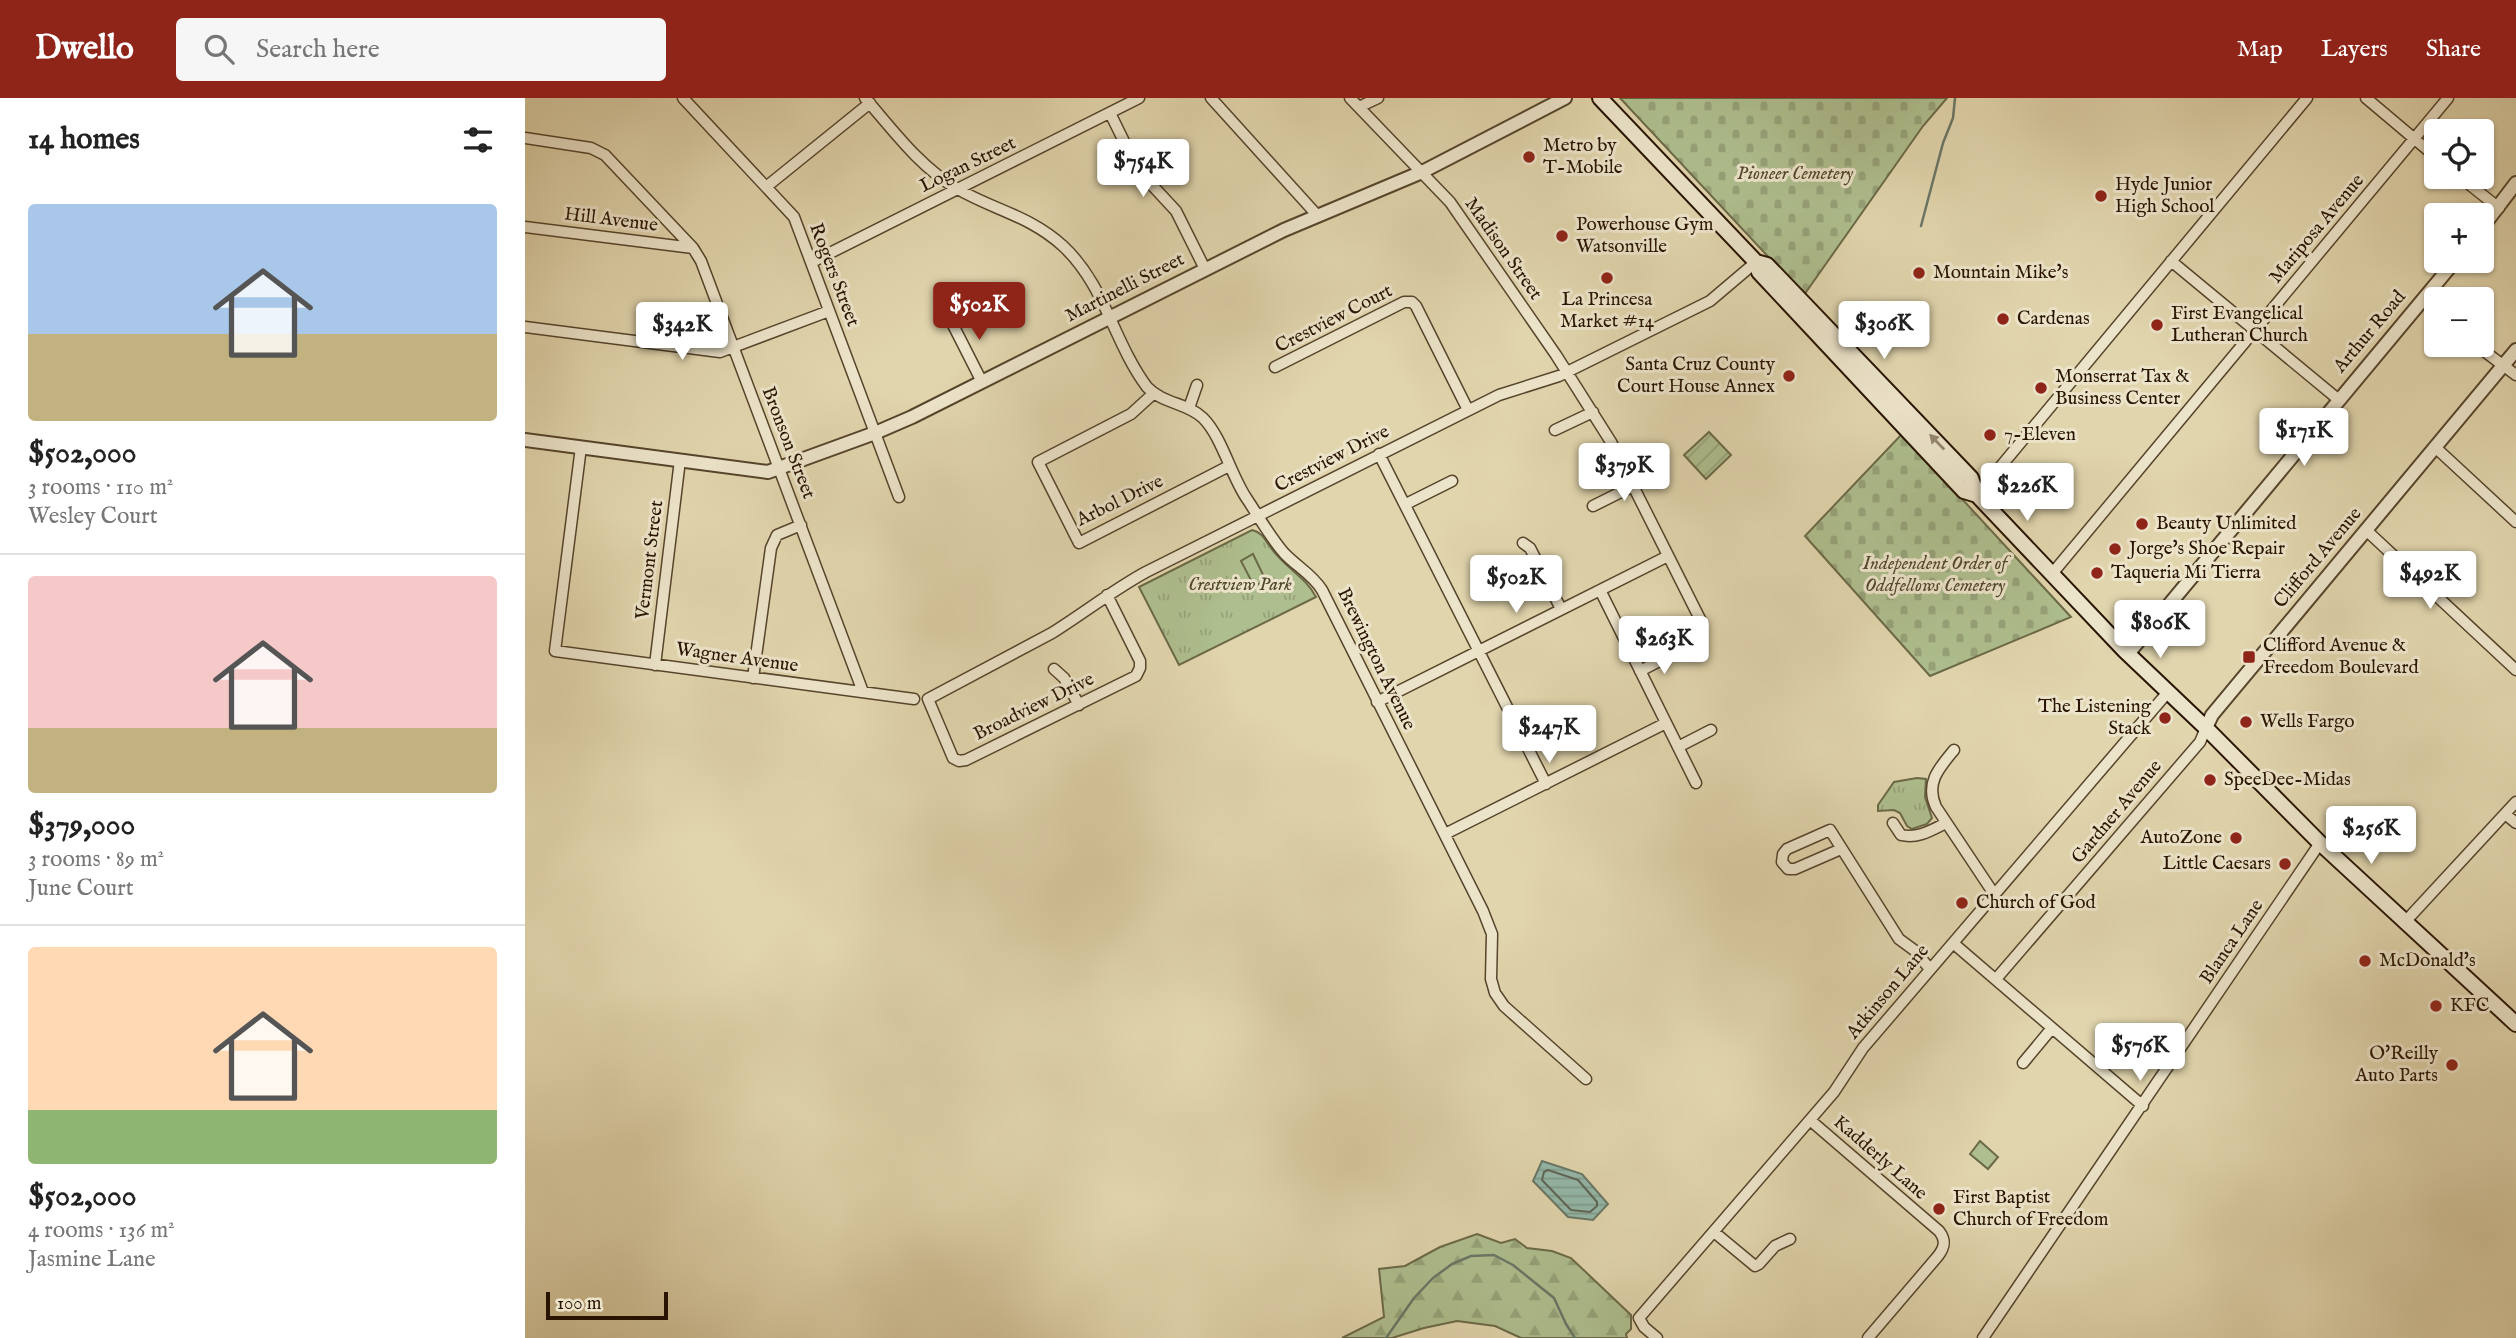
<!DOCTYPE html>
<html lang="en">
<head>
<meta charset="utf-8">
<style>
	:root { --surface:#fff; --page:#f6f6f6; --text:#222; --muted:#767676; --line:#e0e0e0; --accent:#8f2418 }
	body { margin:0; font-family:"IM FELL English",serif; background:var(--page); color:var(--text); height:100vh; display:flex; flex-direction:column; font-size:26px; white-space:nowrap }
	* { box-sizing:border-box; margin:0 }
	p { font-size:23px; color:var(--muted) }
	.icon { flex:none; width:38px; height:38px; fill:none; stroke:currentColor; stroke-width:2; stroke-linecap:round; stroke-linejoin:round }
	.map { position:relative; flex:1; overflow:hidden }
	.details { display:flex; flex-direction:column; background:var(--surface); width:525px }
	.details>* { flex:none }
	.controls { position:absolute; left:1899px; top:21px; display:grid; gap:14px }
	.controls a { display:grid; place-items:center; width:70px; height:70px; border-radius:7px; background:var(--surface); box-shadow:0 2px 5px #0004; font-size:35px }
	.scale { position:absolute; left:21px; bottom:18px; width:122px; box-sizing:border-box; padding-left:7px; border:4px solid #281400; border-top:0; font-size:19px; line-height:24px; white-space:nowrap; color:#281400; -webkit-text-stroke:5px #ece4ca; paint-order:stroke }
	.price { position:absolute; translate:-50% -60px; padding:0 16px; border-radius:7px; background:#fff; color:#222; font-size:23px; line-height:46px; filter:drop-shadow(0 2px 4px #0008) }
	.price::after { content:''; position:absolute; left:50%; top:42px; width:21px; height:16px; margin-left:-10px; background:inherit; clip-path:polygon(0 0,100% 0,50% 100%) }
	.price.current { background:var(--accent); color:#fff }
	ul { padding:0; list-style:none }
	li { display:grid; align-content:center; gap:14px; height:371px; padding:0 28px }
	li+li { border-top:2px solid var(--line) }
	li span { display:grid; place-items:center; height:217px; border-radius:7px; color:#555 }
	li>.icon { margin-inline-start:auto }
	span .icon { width:126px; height:126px; fill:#fffc; stroke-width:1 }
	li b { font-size:30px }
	h2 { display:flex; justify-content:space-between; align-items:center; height:84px; padding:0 28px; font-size:30px }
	header { display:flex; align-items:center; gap:42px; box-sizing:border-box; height:98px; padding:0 35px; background:var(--accent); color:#fff }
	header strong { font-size:33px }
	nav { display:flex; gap:38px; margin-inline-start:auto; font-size:24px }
	.search { width:490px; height:63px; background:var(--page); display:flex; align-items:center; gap:18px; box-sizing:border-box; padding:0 24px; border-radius:7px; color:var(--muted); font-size:26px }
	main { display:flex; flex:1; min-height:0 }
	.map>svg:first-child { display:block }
</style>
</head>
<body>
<header>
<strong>Dwello</strong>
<div class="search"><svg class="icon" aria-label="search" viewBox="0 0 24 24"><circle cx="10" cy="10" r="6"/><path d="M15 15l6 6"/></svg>Search here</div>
<nav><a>Map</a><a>Layers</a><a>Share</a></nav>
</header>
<main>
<section class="details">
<h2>14 homes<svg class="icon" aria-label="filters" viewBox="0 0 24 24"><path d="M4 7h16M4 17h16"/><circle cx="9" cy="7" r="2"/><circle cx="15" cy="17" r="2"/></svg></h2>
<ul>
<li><span style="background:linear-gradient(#a9c7e8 60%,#c2b280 0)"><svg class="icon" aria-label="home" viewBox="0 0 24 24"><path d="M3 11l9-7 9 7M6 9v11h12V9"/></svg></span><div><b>$502,000</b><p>3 rooms · 110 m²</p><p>Wesley Court</p></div></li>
<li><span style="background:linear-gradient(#f6c9c9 70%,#c2b280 0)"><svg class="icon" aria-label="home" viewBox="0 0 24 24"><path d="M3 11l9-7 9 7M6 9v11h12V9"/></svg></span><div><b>$379,000</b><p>3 rooms · 89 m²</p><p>June Court</p></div></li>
<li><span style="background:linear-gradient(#ffd9b3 75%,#8fb573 0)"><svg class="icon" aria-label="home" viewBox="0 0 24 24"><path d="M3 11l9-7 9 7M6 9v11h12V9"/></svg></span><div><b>$502,000</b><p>4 rooms · 136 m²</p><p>Jasmine Lane</p></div></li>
</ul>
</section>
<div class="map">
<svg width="1991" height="1240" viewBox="0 0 1991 1240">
	<defs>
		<pattern id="grass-tufts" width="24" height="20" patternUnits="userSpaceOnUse" patternTransform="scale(1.75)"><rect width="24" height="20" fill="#aebe8e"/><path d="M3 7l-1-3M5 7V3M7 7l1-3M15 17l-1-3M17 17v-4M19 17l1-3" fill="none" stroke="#96a279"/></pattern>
		<pattern id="forest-firs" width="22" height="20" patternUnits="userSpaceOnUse" patternTransform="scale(1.75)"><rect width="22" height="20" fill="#aebe8e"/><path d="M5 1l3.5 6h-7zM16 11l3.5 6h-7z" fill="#96a279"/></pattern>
		<pattern id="cemetery-stones" width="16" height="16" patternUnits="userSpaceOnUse" patternTransform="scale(1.75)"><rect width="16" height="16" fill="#aebe8e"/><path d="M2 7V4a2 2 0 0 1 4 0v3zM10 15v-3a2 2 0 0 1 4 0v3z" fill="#96a279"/></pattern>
		<pattern id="garden-furrows" width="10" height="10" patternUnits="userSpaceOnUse" patternTransform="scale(1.75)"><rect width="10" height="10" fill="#aebe8e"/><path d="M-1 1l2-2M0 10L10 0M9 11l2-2" fill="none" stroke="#96a279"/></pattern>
		<pattern id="water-rules" width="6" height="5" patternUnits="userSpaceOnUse" patternTransform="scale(1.75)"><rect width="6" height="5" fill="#94b9ab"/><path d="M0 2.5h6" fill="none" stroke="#809e91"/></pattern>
	</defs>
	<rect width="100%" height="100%" fill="#e1d5ad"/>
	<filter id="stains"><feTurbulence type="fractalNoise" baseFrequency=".00286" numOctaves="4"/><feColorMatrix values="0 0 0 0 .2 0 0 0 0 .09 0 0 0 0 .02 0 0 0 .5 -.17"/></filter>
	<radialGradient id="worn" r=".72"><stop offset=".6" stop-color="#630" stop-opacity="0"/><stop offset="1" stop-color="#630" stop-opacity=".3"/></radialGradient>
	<path fill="url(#grass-tufts)" stroke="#6b6947" stroke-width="2" d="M 727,432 C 737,434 740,442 746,450 C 759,469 781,479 791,499 L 654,567 L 614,489 Z
		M 1392,680 L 1401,681 L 1400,699 L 1407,720 L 1402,726 L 1387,731 L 1382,728 L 1375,715 L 1369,712 L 1353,713 L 1353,707 L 1369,684 Z"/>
	<path fill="url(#forest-firs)" stroke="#6b6947" stroke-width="2" d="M 952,1136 L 976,1145 L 990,1141 L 1002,1150 L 1027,1153 L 1046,1160 L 1106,1217 L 1106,1231 L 1101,1236 L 1102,1240 L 996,1240 L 970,1228 L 932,1223 L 899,1230 L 867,1240 L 817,1240 L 859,1219 L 854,1171 L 880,1168 L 915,1149 Z"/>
	<path fill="url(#cemetery-stones)" stroke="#6b6947" stroke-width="2" d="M 1095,0 L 1422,0 L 1398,28 L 1279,197 Z
		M 1377,336 L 1546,519 L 1405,578 L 1280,438 Z"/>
	<path fill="url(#garden-furrows)" stroke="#6b6947" stroke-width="2" d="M 1184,334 L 1206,357 L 1181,381 L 1159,357 Z"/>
	<path fill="#aebe8e" stroke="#6b6947" stroke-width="2" d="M 728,456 L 741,483 L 729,488 L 716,463 Z
		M 1455,1043 L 1473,1059 L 1463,1071 L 1445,1056 Z"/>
	<path fill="url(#water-rules)" stroke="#697767" stroke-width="2" d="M 1017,1063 L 1057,1076 L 1083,1106 L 1068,1122 L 1043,1119 L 1008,1083 Z"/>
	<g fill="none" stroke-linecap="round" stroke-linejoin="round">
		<path stroke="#5e6656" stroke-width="2" d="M 1023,1072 L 1053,1082 L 1072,1104 L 1072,1108 L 1065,1114 L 1046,1112 L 1017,1082 L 1019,1074 Z"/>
		<path stroke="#697767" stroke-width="2.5" d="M 1396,128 L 1418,45 L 1428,20 L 1430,0
			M 861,1240 L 889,1200 L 908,1180 L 927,1166 L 946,1158 L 969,1157 L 988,1167 L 1029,1200 L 1041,1226 L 1050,1240"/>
		<g stroke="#56442b" stroke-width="13">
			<path id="minor" d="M 158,0 L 269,119 L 374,399
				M 340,0 C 368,32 394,68 431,90 C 468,112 504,117 538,148 C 580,187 589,245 622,289 C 638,306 663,305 678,320 C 697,339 706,378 722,401 C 734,419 745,439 759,455 C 771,468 787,476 797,492 L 958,813 L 967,836 L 966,881 L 970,895 L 979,908 L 1061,981
				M 686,0 L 792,117
				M 825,0 L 925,104 L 1031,257 L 1086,344 L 1177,525
				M 1841,0 L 1911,59
				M 834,9 L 853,0
				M 585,15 L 613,72 L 651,113 L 680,171
				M 0,40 L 66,50 L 80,57 L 168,150 L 176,163 L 338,594
				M 1935,79 L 1974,110
				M 241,89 L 345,5
				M 0,129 L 168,150
				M 1646,163 L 1814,302
				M 287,164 L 614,0
				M 1897,202 L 1911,213
				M 423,217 L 457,284
				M 0,229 L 195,254 L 304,213
				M 1951,247 L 1991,277
				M 750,269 L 879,204 L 887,204 L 891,208 L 943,312
				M 629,295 L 606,316 L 513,364 L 554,445 L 704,368
				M 664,310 L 672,287
				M 1030,332 L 1068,314
				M 56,349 L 30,553 L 389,601
				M 1910,349 L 1991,424
				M 854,356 L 1021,686
				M 1452,397 L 1782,0
				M 881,406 L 927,383
				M 1068,408 L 1108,388
				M 1841,432 L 1991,572
				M 998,445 L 1005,450 L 1036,511
				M 1526,477 L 1923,0
				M 1075,492 L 1171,685
				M 582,497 L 615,563 L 615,570 L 611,578 L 441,662 L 434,663 L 428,660 L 403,601 L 527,535 C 559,515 588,492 621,474 L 974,297 L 1034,278 L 1185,203 L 1231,164
				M 130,567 L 155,362
				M 529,571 L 539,580 L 554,607
				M 1115,573 L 1148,556
				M 228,580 L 246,450 L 252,437 L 276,427
				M 852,604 L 1143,458
				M 1153,649 L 1186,632
				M 1429,652 C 1414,670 1400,685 1411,709 L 1469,796
				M 1980,716 L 1991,725
				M 1368,725 L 1376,737 C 1393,741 1407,732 1421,725
				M 920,736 L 1141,625
				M 1316,751 L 1270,771 L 1263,771 L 1257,764 L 1258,756 L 1262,751 L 1305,732 L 1374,841 L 1389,852 L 1405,871
				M 1879,825 L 1991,704
				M 1428,845 L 1618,1008
				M 1471,881 L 1675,644 L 1681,630
				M 1498,965 L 1527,930
				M 1285,1022 L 1414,1133 C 1421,1142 1420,1149 1413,1158 L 1343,1240
				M 1189,1134 L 1230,1168 L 1234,1166 L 1250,1148 L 1265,1141
				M 1132,1240 L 1119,1229 L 1114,1220 L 1309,994 L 1338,950 L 1643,594
				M 1458,1240 L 1795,745"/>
		</g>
		<g stroke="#56442b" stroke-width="16">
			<path id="tertiary" d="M 1956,131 L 1991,85
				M 0,342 L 243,374 L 350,335 L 387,319 L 759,132 L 897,74 L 1040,0
				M 1603,556 L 1930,163
				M 1681,630 L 1687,617 L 1991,252"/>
		</g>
		<g stroke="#281400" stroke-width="18">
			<path id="secondary" d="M 1075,0 L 1231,164 L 1234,174 L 1439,393 L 1452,397
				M 1231,164 L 1242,167 L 1446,380 L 1452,397 L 1600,553 L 1681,630 L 1795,745 L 1991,926"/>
		</g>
		<use href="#minor" stroke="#ece4ca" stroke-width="10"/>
		<use href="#tertiary" stroke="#ece4ca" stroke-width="12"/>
		<use href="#secondary" stroke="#ece4ca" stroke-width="14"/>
	</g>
	<defs><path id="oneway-solid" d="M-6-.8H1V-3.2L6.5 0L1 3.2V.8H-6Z" transform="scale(1.75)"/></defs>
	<use fill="#94866f" href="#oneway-solid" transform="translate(1412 344) rotate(-134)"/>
	<g fill="#8f2418" stroke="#ece4ca" stroke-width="2.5">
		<circle cx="1004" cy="59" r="7"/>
		<circle cx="1576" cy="98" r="7"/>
		<circle cx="1037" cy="138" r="7"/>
		<circle cx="1394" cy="175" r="7"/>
		<circle cx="1082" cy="180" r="7"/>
		<circle cx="1478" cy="221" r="7"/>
		<circle cx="1632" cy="227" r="7"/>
		<circle cx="1264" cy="278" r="7"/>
		<circle cx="1516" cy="290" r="7"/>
		<circle cx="1465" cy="337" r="7"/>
		<circle cx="1617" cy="426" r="7"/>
		<circle cx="1590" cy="451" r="7"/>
		<circle cx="1572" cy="475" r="7"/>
		<rect x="1717" y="552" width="14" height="14" rx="3.5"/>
		<circle cx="1640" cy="620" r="7"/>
		<circle cx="1721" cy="624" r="7"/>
		<circle cx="1685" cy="682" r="7"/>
		<circle cx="1711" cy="740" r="7"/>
		<circle cx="1760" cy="766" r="7"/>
		<circle cx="1437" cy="805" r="7"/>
		<circle cx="1840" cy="863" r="7"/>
		<circle cx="1911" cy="908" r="7"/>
		<circle cx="1927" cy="967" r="7"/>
		<circle cx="1414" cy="1111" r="7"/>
	</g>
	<g text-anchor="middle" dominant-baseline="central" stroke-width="6" stroke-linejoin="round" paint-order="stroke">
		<g font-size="19" fill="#281400" stroke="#ece4ca" text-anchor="start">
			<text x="1018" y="48">Metro by<tspan x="1018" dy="22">T-Mobile</tspan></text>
			<text x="1590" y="87">Hyde Junior<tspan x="1590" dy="22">High School</tspan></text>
			<text x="1051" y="127">Powerhouse Gym<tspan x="1051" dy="22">Watsonville</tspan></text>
			<text x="1408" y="175">Mountain Mike's</text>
			<text x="1082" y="202" text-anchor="middle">La Princesa<tspan x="1082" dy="22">Market #14</tspan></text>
			<text x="1646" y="216">First Evangelical<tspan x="1646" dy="22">Lutheran Church</tspan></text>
			<text x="1492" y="221">Cardenas</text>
			<text x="1250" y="267" text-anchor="end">Santa Cruz County<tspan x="1250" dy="22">Court House Annex</tspan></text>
			<text x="1530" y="279">Monserrat Tax &amp;<tspan x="1530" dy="22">Business Center</tspan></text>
			<text x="1479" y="337">7-Eleven</text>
			<text x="1631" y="426">Beauty Unlimited</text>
			<text x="1604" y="451">Jorge's Shoe Repair</text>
			<text x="1586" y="475">Taqueria Mi Tierra</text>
			<text x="1738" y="548">Clifford Avenue &amp;<tspan x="1738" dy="22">Freedom Boulevard</tspan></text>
			<text x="1626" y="609" text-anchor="end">The Listening<tspan x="1626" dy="22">Stack</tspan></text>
			<text x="1735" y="624">Wells Fargo</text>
			<text x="1699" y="682">SpeeDee-Midas</text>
			<text x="1697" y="740" text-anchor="end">AutoZone</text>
			<text x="1746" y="766" text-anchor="end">Little Caesars</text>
			<text x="1451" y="805">Church of God</text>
			<text x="1854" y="863">McDonald's</text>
			<text x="1925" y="908">KFC</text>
			<text x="1913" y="956" text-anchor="end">O'Reilly<tspan x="1913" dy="22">Auto Parts</tspan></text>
			<text x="1428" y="1100">First Baptist<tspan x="1428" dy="22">Church of Freedom</tspan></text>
		</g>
		<g font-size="19" fill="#281400" stroke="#ece4ca">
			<text transform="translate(443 67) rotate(-26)">Logan Street</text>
			<text transform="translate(86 122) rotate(7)">Hill Avenue</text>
			<text transform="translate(1792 131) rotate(-50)">Mariposa Avenue</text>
			<text transform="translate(978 151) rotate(55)">Madison Street</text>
			<text transform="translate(309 177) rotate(69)">Rogers Street</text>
			<text transform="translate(600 190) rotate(-27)">Martinelli Street</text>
			<text transform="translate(809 221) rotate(-27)">Crestview Court</text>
			<text transform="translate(1845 234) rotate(-50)">Arthur Road</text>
			<text transform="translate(263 345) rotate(69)">Bronson Street</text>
			<text transform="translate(807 361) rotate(-27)">Crestview Drive</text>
			<text transform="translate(595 403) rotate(-26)">Arbol Drive</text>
			<text transform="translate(1793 460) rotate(-50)">Clifford Avenue</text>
			<text transform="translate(125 462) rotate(-83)">Vermont Street</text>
			<text transform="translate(212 560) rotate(8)">Wagner Avenue</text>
			<text transform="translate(851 561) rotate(64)">Brewington Avenue</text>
			<text transform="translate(509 609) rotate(-26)">Broadview Drive</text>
			<text transform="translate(1592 714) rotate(-50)">Gardner Avenue</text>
			<text transform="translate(1707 844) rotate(-56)">Blanca Lane</text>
			<text transform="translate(1363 894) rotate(-50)">Atkinson Lane</text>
			<text transform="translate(1355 1060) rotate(41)">Kadderly Lane</text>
		</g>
		<g font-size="19" font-style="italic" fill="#50472b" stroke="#ece4ca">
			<text x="1270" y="76">Pioneer Cemetery</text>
			<text x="1410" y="466">Independent Order of<tspan x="1410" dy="22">Oddfellows Cemetery</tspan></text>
			<text x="715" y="487">Crestview Park</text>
		</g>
	</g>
	<rect width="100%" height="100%" filter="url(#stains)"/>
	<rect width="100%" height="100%" fill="url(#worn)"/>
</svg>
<div class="controls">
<a><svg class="icon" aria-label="locate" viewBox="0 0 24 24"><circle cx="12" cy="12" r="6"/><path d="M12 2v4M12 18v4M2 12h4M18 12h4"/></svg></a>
<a>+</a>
<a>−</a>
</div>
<div class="scale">100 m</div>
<b class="price" style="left:618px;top:101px">$754K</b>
<b class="price current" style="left:454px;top:244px">$502K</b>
<b class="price" style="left:1359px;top:263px">$306K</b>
<b class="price" style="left:157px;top:264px">$342K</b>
<b class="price" style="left:1779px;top:370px">$171K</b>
<b class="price" style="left:1099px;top:405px">$379K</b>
<b class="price" style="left:1502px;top:425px">$226K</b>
<b class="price" style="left:1905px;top:513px">$492K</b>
<b class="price" style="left:991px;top:517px">$502K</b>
<b class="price" style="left:1635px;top:562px">$806K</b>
<b class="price" style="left:1139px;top:578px">$263K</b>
<b class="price" style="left:1024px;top:667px">$247K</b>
<b class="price" style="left:1846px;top:768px">$256K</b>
<b class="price" style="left:1615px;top:985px">$576K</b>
</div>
</main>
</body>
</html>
